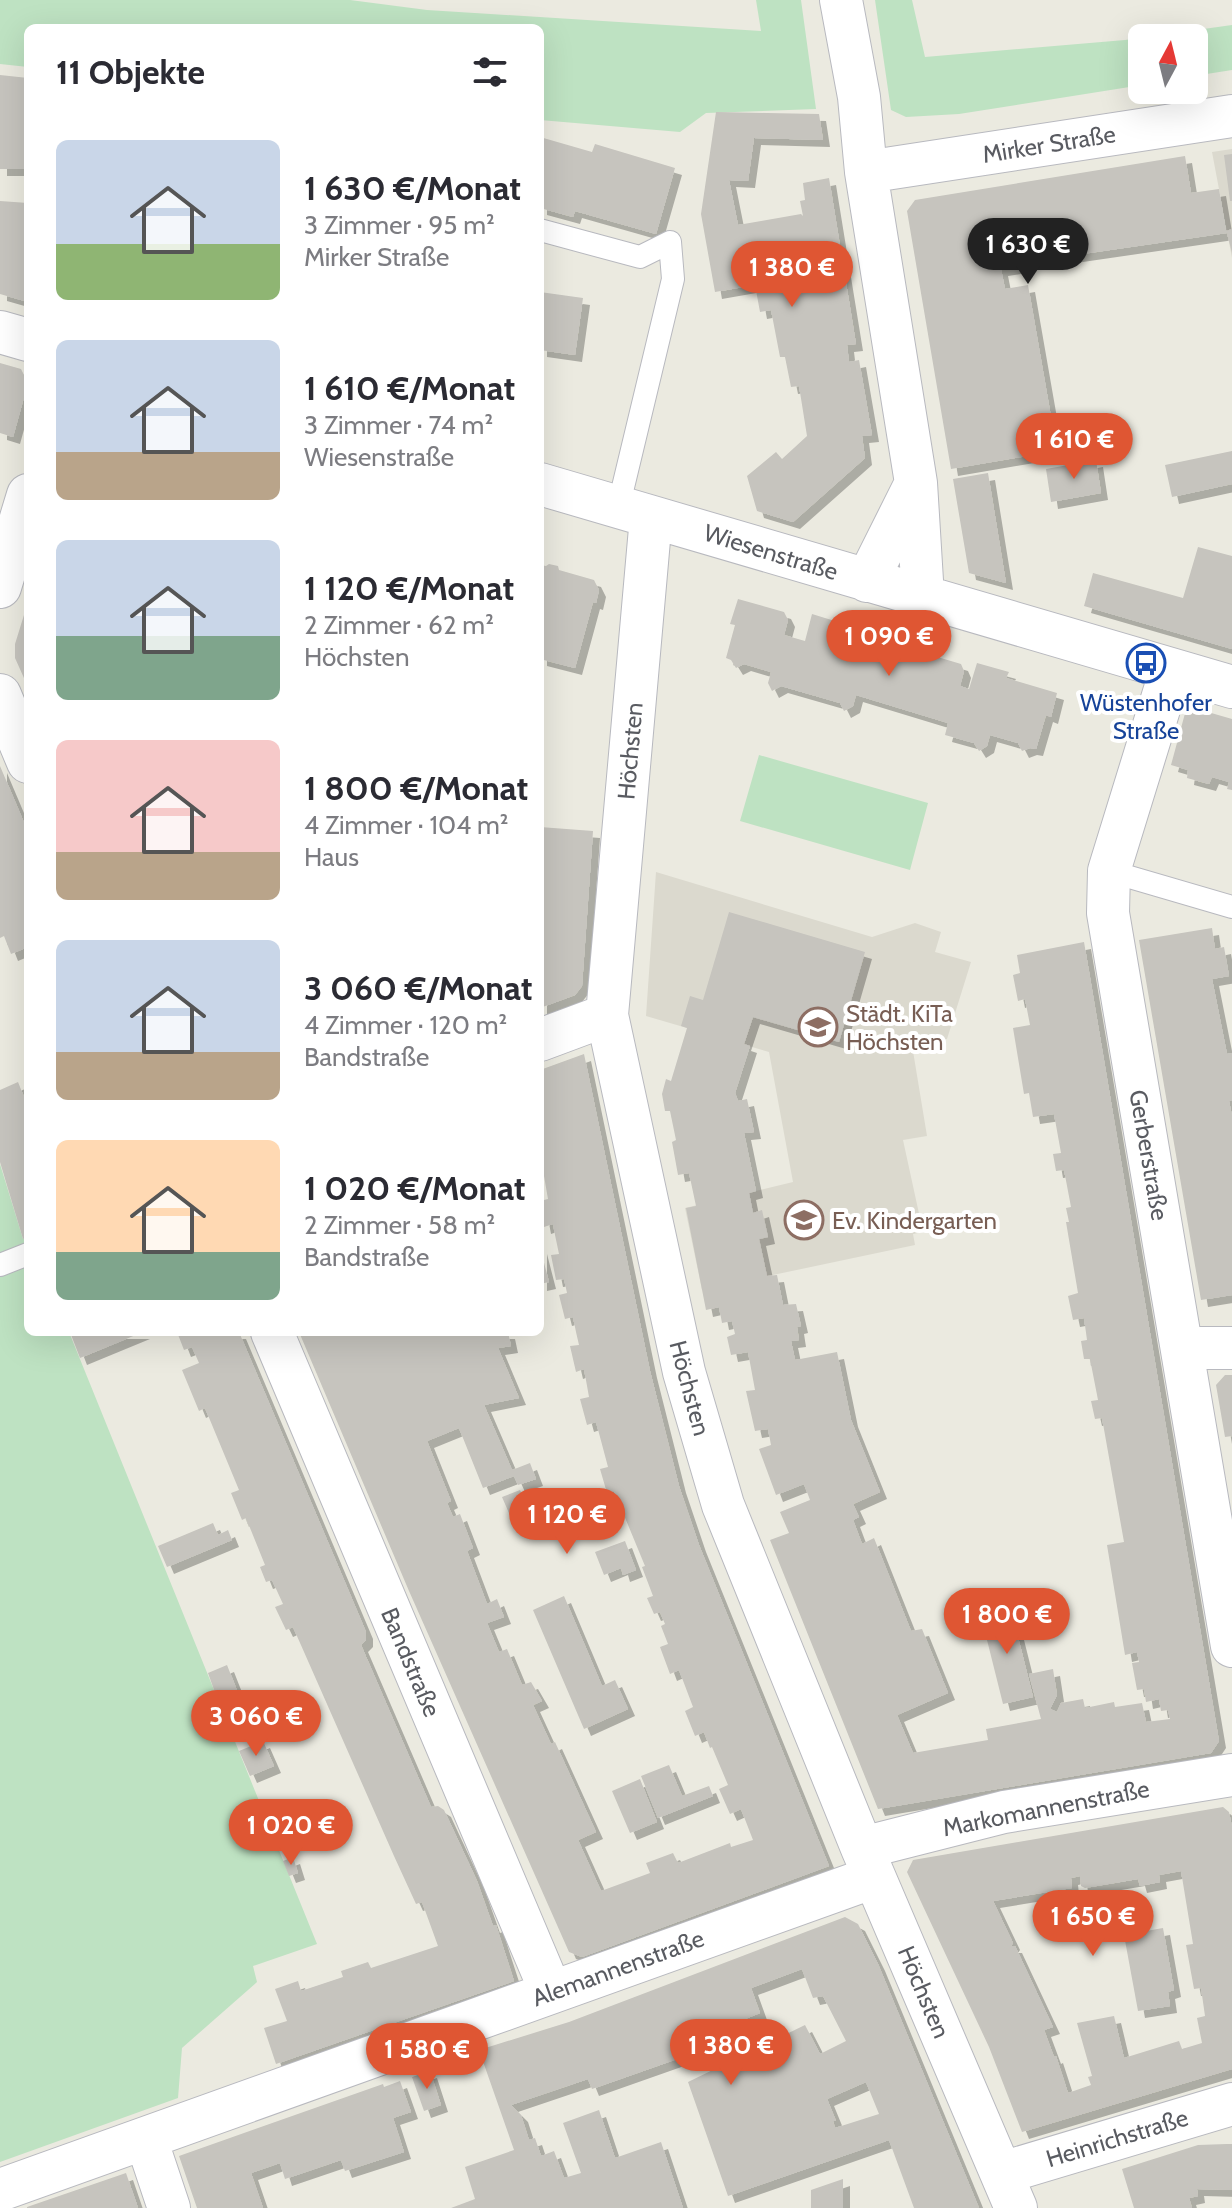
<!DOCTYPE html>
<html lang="de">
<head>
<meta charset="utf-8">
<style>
	:root { --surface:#fff; --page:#f7f7f7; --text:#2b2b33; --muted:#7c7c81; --accent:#df5633 }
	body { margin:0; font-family:Cabin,sans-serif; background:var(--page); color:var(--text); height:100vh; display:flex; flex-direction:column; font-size:30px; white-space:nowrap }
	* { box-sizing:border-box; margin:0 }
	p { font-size:26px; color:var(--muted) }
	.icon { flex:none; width:44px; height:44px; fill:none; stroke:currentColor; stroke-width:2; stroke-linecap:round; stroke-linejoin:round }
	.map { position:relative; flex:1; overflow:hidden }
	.sheet { position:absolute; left:24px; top:24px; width:520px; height:1312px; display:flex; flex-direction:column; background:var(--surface); border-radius:12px; box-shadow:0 8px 32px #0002 }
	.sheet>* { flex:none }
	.needle { width:52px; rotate:7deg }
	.buttons { position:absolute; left:1128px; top:24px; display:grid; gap:16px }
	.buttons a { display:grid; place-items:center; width:80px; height:80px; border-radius:12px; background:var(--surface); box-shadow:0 8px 32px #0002; font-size:40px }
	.price { position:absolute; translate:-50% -68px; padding:0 18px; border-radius:28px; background:var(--accent); color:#fff; font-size:26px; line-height:52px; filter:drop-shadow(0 2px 4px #0008) }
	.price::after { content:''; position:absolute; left:50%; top:48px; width:24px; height:18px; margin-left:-12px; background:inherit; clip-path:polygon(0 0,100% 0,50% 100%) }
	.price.current { background:#222; color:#fff }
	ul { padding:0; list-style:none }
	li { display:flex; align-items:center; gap:24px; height:200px; padding:0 32px }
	li span { display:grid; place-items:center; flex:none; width:224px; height:160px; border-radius:12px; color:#555 }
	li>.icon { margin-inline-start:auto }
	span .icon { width:96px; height:96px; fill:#fffc; stroke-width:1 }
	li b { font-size:34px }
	h2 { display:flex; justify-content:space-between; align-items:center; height:96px; padding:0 32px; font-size:34px }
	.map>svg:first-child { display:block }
</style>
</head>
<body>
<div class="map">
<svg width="1232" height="2208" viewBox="0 0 1232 2208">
	<defs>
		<filter id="shadow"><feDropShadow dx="7" dy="7" stdDeviation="0" flood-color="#0004"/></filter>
	</defs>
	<rect width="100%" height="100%" fill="#ebeae0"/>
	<path fill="#dbd9ce" d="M 1232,149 L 1232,258 L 1212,152 Z
		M 656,872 L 872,937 L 915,923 L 941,932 L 935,952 L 971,962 L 947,1039 L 912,1045 L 927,1136 L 903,1140 L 923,1232 L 913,1234 L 915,1245 L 702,1290 L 685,1208 L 793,1182 L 769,1052 L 646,1016 Z"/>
	<path fill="#bee2c2" d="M 0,0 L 350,0 L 427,10 L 761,31 L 756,0 L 801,0 L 816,109 L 706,113 L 680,132 L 540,120 L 540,28 L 28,28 L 28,67 L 0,64 Z
		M 875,0 L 912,0 L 925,57 L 1125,40 L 1232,25 L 1232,70 L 1194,76 L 1194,38 L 1142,38 L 1142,85 L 959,114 L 906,117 L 891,110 Z
		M 759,755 L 928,803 L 910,870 L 740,821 Z
		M 0,1164 L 23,1239 L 28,1238 L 28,1332 L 69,1332 L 317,1944 L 253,1966 L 257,1982 L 182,2048 L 178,2098 L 0,2162 Z"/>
	<path fill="#c6c4be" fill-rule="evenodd" filter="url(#shadow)" d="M 0,75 L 28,78 L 28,169 L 0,169 Z
		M 716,112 L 819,114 L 823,140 L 754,138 L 748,181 L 729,180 L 738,225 L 801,214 L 803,216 L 800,201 L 805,200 L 803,183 L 829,178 L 856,344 L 847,345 L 849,362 L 859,360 L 872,435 L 862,436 L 865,458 L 793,522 L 757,511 L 747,476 L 776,452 L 782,459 L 807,436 L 799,386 L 791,387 L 785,357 L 780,357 L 771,310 L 760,312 L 755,285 L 715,292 L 701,214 Z
		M 540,137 L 592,152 L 595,144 L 675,168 L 656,234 L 575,211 L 573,217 L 540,208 Z
		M 1232,154 L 1232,201 L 1230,201 L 1224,155 Z
		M 1185,156 L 1191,193 L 1219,189 L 1226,231 L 1232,229 L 1232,253 L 1227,233 L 1014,264 L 1014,267 L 1001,269 L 1005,289 L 1028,285 L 1057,451 L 951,469 L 907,211 L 915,200 Z
		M 0,201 L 28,203 L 28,229 L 23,239 L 28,240 L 28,302 L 0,294 Z
		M 540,292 L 583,298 L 575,355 L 540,350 Z
		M 0,363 L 21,369 L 28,383 L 13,437 L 0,433 Z
		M 1232,451 L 1232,484 L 1172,497 L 1165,465 Z
		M 1096,460 L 1101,493 L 1051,502 L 1046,469 Z
		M 988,473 L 1006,583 L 969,573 L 953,479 Z
		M 1198,547 L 1232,556 L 1232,649 L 1084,606 L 1093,573 L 1183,598 Z
		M 549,564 L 558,566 L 559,570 L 594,580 L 599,590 L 596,603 L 593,602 L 575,668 L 540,659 L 540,565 L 546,566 Z
		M 738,599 L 784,612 L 788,620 L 784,635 L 805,641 L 812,614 L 851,626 L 845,652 L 866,659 L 869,644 L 877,639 L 961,664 L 964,671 L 960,686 L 969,689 L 977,663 L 1009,672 L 1006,678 L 1057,693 L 1051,717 L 1046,715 L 1036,749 L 1030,748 L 1022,751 L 1018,743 L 990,735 L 987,746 L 979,751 L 974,743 L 945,735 L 948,723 L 856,695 L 853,706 L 844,711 L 840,703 L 781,686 L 772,691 L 768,683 L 771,672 L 744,664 L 736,668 L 731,660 L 726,658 L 735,625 L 730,624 Z
		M 28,602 L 28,687 L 15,658 L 15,644 Z
		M 1187,706 L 1232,719 L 1232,790 L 1227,789 L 1229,782 L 1212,777 L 1209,784 L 1187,778 L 1188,770 L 1171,765 Z
		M 0,766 L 28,832 L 28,947 L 11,954 L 4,936 L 0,938 Z
		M 540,827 L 593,831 L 582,986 L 575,995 L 540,1008 Z
		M 729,912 L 865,952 L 839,1042 L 753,1017 L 744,1044 L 750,1046 L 735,1093 L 738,1101 L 747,1099 L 754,1132 L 744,1133 L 756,1191 L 749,1193 L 753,1213 L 762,1210 L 768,1237 L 759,1239 L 767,1276 L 777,1275 L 783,1305 L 796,1304 L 801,1326 L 797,1327 L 799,1340 L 791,1341 L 795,1360 L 837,1352 L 851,1420 L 880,1492 L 853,1504 L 859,1517 L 853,1520 L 862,1544 L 874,1538 L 911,1631 L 922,1629 L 948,1693 L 897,1715 L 913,1753 L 988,1740 L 986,1729 L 1041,1719 L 1029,1674 L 1053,1669 L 1057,1695 L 1050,1709 L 1057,1712 L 1061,1703 L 1083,1699 L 1085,1708 L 1114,1702 L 1115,1707 L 1142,1703 L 1146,1722 L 1170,1719 L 1168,1710 L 1161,1711 L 1159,1699 L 1146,1702 L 1144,1689 L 1137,1690 L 1132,1663 L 1139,1662 L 1137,1652 L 1125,1655 L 1107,1545 L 1124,1542 L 1102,1418 L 1095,1419 L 1091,1401 L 1098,1400 L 1090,1359 L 1084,1359 L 1081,1341 L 1087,1340 L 1084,1318 L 1073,1320 L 1068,1296 L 1078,1293 L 1066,1222 L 1069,1222 L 1066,1208 L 1071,1207 L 1064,1170 L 1056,1171 L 1053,1154 L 1061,1153 L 1054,1114 L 1033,1117 L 1029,1093 L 1024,1094 L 1013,1028 L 1030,1025 L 1025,999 L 1018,1001 L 1013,975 L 1020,973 L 1017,955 L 1084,942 L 1219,1741 L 1211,1753 L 878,1809 L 770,1540 L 789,1533 L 780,1512 L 810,1500 L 804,1484 L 776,1495 L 759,1449 L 771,1445 L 768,1429 L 755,1431 L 746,1391 L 755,1390 L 748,1352 L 731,1355 L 727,1337 L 735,1334 L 732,1321 L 722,1323 L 719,1307 L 706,1310 L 686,1208 L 696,1206 L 689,1173 L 678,1175 L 672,1142 L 676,1140 L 670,1111 L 665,1111 L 662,1094 L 666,1079 L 671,1081 L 687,1028 L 681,1026 L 690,996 L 703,1000 Z
		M 1212,928 L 1215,949 L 1224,947 L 1229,976 L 1212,979 L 1227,1054 L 1232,1053 L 1232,1100 L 1229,1101 L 1232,1116 L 1232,1295 L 1201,1300 L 1139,940 Z
		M 584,1054 L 650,1371 L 679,1486 L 699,1545 L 829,1866 L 582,1957 L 569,1952 L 409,1591 L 299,1332 L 508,1332 L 511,1346 L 498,1348 L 519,1398 L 484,1405 L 512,1470 L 530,1463 L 536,1479 L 518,1485 L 514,1476 L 483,1488 L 459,1428 L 427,1441 L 451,1501 L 447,1503 L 453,1517 L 460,1514 L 473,1548 L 467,1551 L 487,1604 L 497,1599 L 504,1617 L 487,1623 L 499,1652 L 507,1649 L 522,1685 L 531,1682 L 542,1701 L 533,1705 L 551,1744 L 555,1742 L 596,1832 L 578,1840 L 601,1891 L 650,1873 L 646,1863 L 673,1853 L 678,1863 L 730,1843 L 731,1847 L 753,1840 L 741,1809 L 730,1814 L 719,1789 L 728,1785 L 712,1747 L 710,1748 L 704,1732 L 695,1736 L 685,1711 L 693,1707 L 679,1670 L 670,1674 L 660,1647 L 668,1644 L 661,1626 L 665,1624 L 660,1612 L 654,1614 L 647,1598 L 653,1596 L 642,1567 L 645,1566 L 614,1491 L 607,1493 L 600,1469 L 608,1467 L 596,1422 L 587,1425 L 580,1399 L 589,1397 L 584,1369 L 576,1372 L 570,1346 L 579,1345 L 576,1332 L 573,1317 L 565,1319 L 559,1295 L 567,1293 L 564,1279 L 556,1280 L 551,1255 L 559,1254 L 555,1235 L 553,1224 L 544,1227 L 540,1205 L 540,1201 L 548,1199 L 540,1153 L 540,1070 Z
		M 18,1082 L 28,1107 L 28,1237 L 23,1239 L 0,1162 L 0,1090 Z
		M 540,1247 L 549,1282 L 540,1284 Z
		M 70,1332 L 143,1332 L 80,1358 Z
		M 177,1332 L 239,1332 L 366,1632 L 366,1640 L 361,1645 L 431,1807 L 438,1806 L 444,1810 L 477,1881 L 493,1926 L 496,1925 L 514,1981 L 276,2064 L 264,2028 L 287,2021 L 275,1989 L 298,1981 L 301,1991 L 343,1977 L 341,1971 L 368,1962 L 371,1968 L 438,1946 L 422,1902 L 416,1904 L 394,1856 L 293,1627 L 286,1630 L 275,1607 L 283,1604 L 272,1580 L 266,1582 L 260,1567 L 265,1565 L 246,1518 L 242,1520 L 231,1493 L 239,1490 L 205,1408 L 199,1411 L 182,1370 L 199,1363 L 192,1347 L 184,1350 Z
		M 1225,1375 L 1232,1375 L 1232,1436 L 1225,1437 L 1216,1385 Z
		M 520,1490 L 533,1519 L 515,1527 L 502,1497 Z
		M 213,1523 L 218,1535 L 228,1530 L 232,1540 L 167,1567 L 158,1546 Z
		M 625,1541 L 636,1570 L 623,1575 L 621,1568 L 604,1575 L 595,1552 Z
		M 564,1596 L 602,1686 L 615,1680 L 628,1709 L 584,1729 L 533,1610 Z
		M 1011,1609 L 1033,1697 L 1003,1704 L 981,1616 Z
		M 227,1665 L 238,1693 L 218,1701 L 208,1673 Z
		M 263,1741 L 274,1766 L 250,1776 L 239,1751 Z
		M 669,1765 L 682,1796 L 709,1786 L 713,1796 L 658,1818 L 641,1776 Z
		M 640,1779 L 657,1822 L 630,1833 L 612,1791 Z
		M 1223,1807 L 1229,1812 L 1232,1827 L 1232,2069 L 1022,2132 L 989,2047 L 907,1872 L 913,1860 ZM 1181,1871 L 1193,1944 L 1186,1945 L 1194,1989 L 1201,1988 L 1205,2016 L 1197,2018 L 1202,2043 L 1182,2049 L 1179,2041 L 1124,2058 L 1114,2016 L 1077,2023 L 1092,2076 L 1088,2077 L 1091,2085 L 1068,2093 L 1056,2056 L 1054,2057 L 1044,2030 L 1053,2027 L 1015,1946 L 1011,1946 L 1013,1943 L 993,1901 L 1072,1888 L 1071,1878 L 1080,1876 L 1081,1886 L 1085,1888 L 1138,1879 L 1140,1886 L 1160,1882 L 1159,1875 Z
		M 293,1857 L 298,1873 L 289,1876 L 283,1861 Z
		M 845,1917 L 858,1924 L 878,1964 L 979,2208 L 914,2208 L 889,2140 L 728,2196 L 688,2082 L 805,2025 L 820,2054 L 846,2041 L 823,1996 L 813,1998 L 802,1969 L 751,1988 L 760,2013 L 676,2047 L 680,2058 L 592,2089 L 588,2079 L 511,2105 L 521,2115 L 529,2140 L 535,2138 L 541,2156 L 554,2151 L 564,2178 L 581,2173 L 563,2123 L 599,2110 L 615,2158 L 661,2142 L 683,2208 L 451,2208 L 475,2199 L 465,2167 L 514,2150 L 479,2050 L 569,2022 ZM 866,2082 L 879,2114 L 835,2128 L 833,2121 L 836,2121 L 827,2099 Z
		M 1163,1928 L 1174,1990 L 1168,1992 L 1170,2006 L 1138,2011 L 1124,1935 Z
		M 430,2071 L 441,2105 L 424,2111 L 412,2077 Z
		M 400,2081 L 411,2112 L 393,2118 L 404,2152 L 345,2171 L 341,2160 L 285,2179 L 280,2163 L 251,2173 L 263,2208 L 197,2208 L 179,2156 L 383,2084 L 384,2087 Z
		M 1227,2144 L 1232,2144 L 1232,2190 L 1197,2189 L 1198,2196 L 1189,2198 L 1192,2208 L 1134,2208 L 1122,2169 L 1198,2145 Z
		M 126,2173 L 138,2208 L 27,2208 L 27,2207 Z
		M 843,2179 L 843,2208 L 811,2208 L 811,2190 Z"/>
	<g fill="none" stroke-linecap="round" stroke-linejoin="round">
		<g stroke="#b8b9bf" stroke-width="24">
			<path id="service" d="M 540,230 L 640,257 L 670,242 L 673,279 L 618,508
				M 1109,871 L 1232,907
				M 0,1265 L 28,1254"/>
		</g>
		<g stroke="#b8b9bf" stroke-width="44">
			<path id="minor" d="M 841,0 L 859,97 L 866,172 L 916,483 L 923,597
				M 866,172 L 1232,116
				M 0,332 L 28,340
				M 540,484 L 1232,687
				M 651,517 L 607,1015 L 684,1372 L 723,1505 L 862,1848 L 1016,2208
				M 867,581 L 915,485
				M 0,587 L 28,495
				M 1171,670 L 1109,871 L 1108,913 L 1232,1646
				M 0,695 L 28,762
				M 540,1040 L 607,1015
				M 272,1332 L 551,1992
				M 1182,1348 L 1232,1348
				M 862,1848 L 1004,1812 L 1232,1775
				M 146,2139 L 169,2208
				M 1002,2173 L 1232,2104
				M 0,2190 L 874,1877"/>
		</g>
		<use href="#service" stroke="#fff" stroke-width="22"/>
		<use href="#minor" stroke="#fff" stroke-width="42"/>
	</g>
	<defs>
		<g id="bus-ring" transform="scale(2)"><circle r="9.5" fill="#fff" stroke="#1a4fb4" stroke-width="1.5"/><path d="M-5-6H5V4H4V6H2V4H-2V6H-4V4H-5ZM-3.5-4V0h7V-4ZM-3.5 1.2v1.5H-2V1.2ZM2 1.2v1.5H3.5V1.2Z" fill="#1a4fb4"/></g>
		<g id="school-ring" transform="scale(2)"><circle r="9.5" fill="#fff" stroke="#8d6e63" stroke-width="1.5"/><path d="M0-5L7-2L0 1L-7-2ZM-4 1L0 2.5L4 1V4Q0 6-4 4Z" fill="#8d6e63"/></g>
	</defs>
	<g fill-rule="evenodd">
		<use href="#bus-ring" x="1146" y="663"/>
		<use href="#school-ring" x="818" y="1027"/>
		<use href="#school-ring" x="804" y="1220"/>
	</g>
	<g text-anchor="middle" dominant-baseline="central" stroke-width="8" stroke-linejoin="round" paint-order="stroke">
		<g font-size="24" fill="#595b61" stroke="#fff">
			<text transform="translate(1049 144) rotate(-9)">Mirker Straße</text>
			<text transform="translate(771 552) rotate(17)">Wiesenstraße</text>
			<text transform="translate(630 751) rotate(-85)">Höchsten</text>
			<text transform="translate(1149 1155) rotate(80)">Gerberstraße</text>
			<text transform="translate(690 1388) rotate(75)">Höchsten</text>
			<text transform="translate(411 1662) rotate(67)">Bandstraße</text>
			<text transform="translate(1046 1808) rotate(-11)">Markomannenstraße</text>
			<text transform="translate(618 1968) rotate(-20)">Alemannenstraße</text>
			<text transform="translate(924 1992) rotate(67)">Höchsten</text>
			<text transform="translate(1117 2138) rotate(-17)">Heinrichstraße</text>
		</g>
		<g font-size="24" fill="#164399" stroke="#fff">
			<text x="1146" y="702">Wüstenhofer<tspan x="1146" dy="28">Straße</tspan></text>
		</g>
		<g font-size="24" fill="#785e54" stroke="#fff" text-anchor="start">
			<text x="846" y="1013">Städt. KiTa<tspan x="846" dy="28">Höchsten</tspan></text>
			<text x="832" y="1220">Ev. Kindergarten</text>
		</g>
	</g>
</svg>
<div class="buttons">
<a><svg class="needle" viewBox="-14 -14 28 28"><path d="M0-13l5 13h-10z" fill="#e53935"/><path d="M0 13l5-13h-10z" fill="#7c7c81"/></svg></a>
</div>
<b class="price current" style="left:1028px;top:286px">1 630 €</b>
<b class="price" style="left:792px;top:309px">1 380 €</b>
<b class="price" style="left:1074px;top:481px">1 610 €</b>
<b class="price" style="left:889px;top:678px">1 090 €</b>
<b class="price" style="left:567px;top:1556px">1 120 €</b>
<b class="price" style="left:1007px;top:1656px">1 800 €</b>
<b class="price" style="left:256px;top:1758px">3 060 €</b>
<b class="price" style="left:291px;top:1867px">1 020 €</b>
<b class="price" style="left:1093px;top:1958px">1 650 €</b>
<b class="price" style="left:731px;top:2087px">1 380 €</b>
<b class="price" style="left:427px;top:2091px">1 580 €</b>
<section class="sheet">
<h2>11 Objekte<svg class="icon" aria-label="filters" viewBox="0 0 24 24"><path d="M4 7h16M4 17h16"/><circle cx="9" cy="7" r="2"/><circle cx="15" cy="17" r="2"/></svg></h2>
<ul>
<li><span style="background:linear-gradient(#c9d6e8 65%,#8fb573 0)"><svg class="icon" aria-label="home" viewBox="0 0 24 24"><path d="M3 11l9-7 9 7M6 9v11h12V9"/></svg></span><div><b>1 630 €/Monat</b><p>3 Zimmer · 95 m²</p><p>Mirker Straße</p></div></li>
<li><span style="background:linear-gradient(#c9d6e8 70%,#b9a48a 0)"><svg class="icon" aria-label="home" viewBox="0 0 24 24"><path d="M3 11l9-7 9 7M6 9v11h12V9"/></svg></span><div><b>1 610 €/Monat</b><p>3 Zimmer · 74 m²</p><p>Wiesenstraße</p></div></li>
<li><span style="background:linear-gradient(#c9d6e8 60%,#7fa58c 0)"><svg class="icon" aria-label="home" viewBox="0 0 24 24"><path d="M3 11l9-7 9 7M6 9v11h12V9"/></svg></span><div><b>1 120 €/Monat</b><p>2 Zimmer · 62 m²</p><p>Höchsten</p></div></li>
<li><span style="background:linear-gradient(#f6c9c9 70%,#b9a48a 0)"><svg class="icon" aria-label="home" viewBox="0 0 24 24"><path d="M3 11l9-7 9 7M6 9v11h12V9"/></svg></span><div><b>1 800 €/Monat</b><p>4 Zimmer · 104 m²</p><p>Haus</p></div></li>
<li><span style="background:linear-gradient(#c9d6e8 70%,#b9a48a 0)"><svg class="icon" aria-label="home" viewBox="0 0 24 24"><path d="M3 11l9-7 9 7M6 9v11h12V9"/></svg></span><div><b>3 060 €/Monat</b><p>4 Zimmer · 120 m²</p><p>Bandstraße</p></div></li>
<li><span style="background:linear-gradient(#ffd9b3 70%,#7fa58c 0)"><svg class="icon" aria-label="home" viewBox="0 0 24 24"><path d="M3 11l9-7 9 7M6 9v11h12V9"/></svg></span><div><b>1 020 €/Monat</b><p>2 Zimmer · 58 m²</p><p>Bandstraße</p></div></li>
</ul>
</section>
</div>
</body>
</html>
